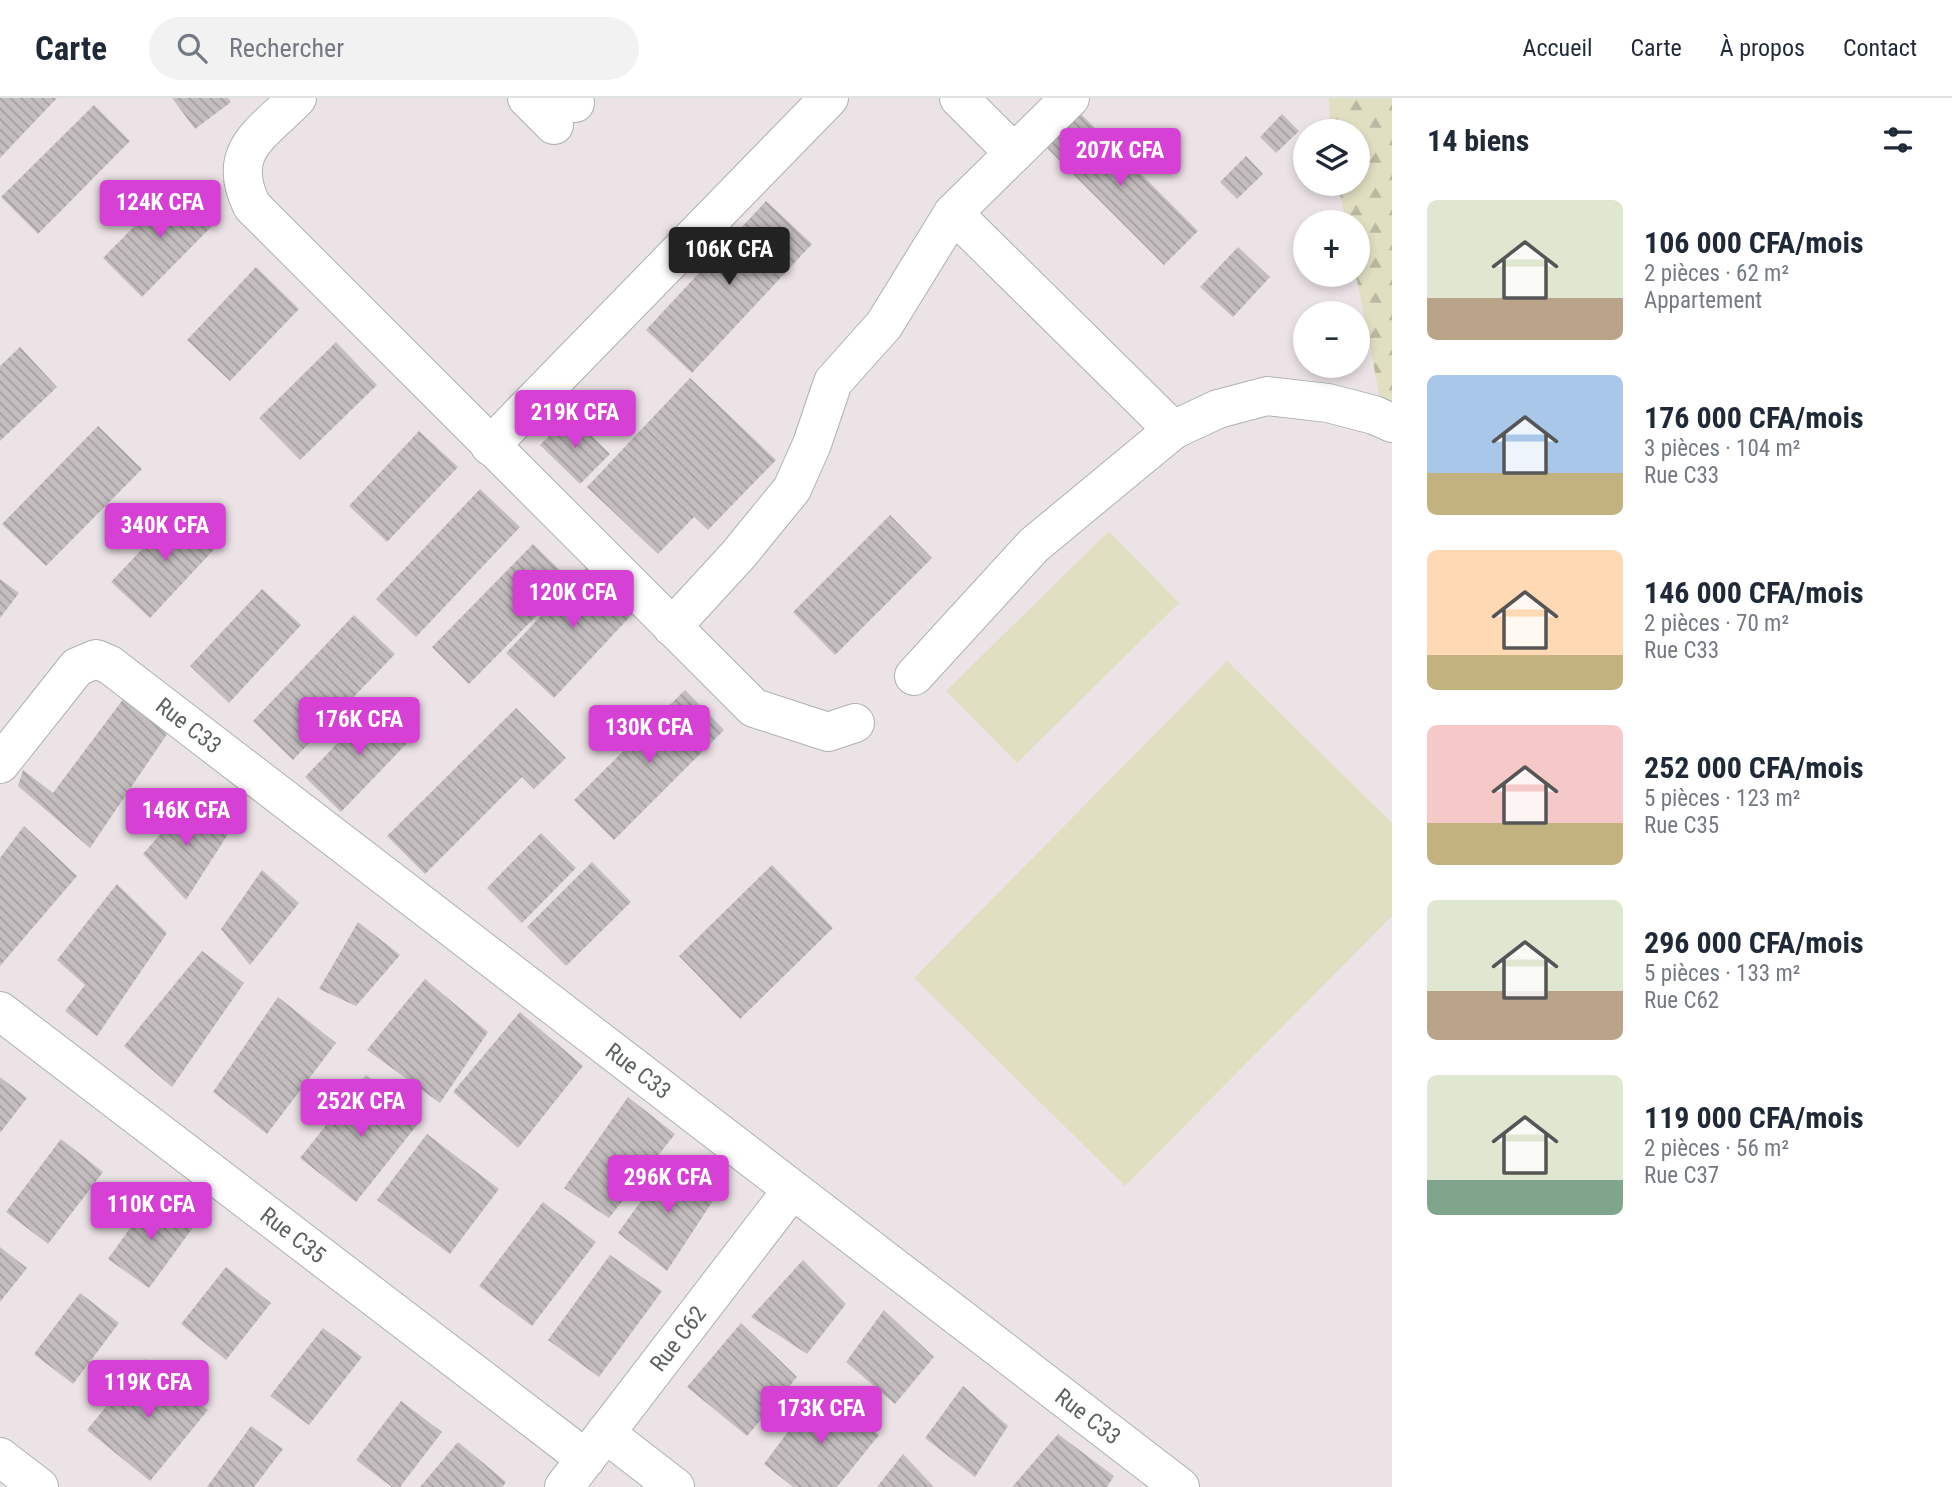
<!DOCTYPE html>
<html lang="fr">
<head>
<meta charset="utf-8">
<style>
	:root { --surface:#fff; --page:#f2f2f3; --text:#1f2937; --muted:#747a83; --line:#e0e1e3; --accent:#d640d4 }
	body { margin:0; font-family:"Roboto Condensed",sans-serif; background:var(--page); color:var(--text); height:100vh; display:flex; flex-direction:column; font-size:26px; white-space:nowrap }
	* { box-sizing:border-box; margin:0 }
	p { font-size:23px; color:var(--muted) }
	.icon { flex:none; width:38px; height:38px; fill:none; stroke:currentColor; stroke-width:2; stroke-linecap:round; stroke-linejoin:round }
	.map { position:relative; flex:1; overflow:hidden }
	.details { display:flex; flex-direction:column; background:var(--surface); width:560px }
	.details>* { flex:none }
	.controls { position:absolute; left:1293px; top:21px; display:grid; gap:14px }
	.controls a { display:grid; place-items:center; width:77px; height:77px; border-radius:50%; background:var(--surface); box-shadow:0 4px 10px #0003; font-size:35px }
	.price { position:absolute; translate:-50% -60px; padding:0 16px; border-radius:7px; background:var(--accent); color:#fff; font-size:23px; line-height:46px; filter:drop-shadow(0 2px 4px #0008) }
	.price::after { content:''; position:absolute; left:50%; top:42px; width:21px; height:16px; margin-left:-10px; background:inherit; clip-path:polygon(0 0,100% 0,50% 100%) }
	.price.current { background:#222; color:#fff }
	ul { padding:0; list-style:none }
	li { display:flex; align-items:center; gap:21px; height:175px; padding:0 35px }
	li span { display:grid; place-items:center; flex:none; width:196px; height:140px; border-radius:10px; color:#555 }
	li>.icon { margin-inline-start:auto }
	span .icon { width:84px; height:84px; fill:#fffc; stroke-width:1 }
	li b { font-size:30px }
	h2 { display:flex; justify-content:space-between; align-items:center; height:84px; padding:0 35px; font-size:30px }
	header { display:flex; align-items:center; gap:42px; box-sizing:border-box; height:98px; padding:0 35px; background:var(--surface); border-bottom:2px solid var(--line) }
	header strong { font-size:33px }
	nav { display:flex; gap:38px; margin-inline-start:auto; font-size:24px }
	.search { width:490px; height:63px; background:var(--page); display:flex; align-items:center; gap:18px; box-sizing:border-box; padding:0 24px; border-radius:38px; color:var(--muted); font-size:26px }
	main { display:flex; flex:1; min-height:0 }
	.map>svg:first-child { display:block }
</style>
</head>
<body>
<header>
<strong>Carte</strong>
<div class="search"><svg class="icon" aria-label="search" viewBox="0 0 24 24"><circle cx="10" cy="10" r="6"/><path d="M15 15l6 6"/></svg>Rechercher</div>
<nav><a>Accueil</a><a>Carte</a><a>À propos</a><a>Contact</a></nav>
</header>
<main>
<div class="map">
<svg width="1392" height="1389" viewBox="0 0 1392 1389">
	<defs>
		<pattern id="forest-firs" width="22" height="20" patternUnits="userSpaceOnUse" patternTransform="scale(1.75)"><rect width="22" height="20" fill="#e1dfc2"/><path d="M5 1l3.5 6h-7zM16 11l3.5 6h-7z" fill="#b9b8a1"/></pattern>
		<pattern id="building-back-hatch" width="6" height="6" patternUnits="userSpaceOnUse" patternTransform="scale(1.75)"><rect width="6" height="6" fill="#c5bec0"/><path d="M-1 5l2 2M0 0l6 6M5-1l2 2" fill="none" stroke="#a39e9f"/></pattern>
	</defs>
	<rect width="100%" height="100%" fill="#ece3e6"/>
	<path fill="url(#forest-firs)" d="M 1329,0 L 1392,0 L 1392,310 L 1381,306 L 1356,177 L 1358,177 L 1358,124 L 1346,124 L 1338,86 L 1358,86 L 1358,33 L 1330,33 Z"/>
	<path fill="#e1dfc2" d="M 1109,433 L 1179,505 L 1017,665 L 946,593 Z
		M 1227,563 L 1392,725 L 1392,818 L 1125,1088 L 914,880 Z"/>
	<path fill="url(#building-back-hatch)" d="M 0,0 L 57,0 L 0,60 Z
		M 172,0 L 228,0 L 231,4 L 195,31 Z
		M 94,7 L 130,43 L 38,136 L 1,99 Z
		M 1077,12 L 1198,133 L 1164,167 L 1043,46 Z
		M 1282,16 L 1299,33 L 1276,55 L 1260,39 Z
		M 1246,58 L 1263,76 L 1237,101 L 1220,84 Z
		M 178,84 L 217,123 L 142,199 L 103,160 Z
		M 766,103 L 812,146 L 692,275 L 646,232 Z
		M 1238,149 L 1270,179 L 1233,219 L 1200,189 Z
		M 256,169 L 299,211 L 230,283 L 187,242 Z
		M 336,244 L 377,287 L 300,362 L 259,320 Z
		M 20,249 L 57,289 L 0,343 L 0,268 Z
		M 690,280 L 776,362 L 708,432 L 694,419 L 658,456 L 587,389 Z
		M 570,317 L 610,356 L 580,386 L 540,347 Z
		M 98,328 L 142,371 L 46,468 L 2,426 Z
		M 419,333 L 458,369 L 387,444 L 349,408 Z
		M 480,391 L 520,429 L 416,539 L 376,501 Z
		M 180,411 L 219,446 L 150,520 L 111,484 Z
		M 890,417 L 932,460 L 835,557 L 793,514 Z
		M 533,446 L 571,483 L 469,586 L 432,549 Z
		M 592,464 L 639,509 L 554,600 L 506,555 Z
		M 0,481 L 19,495 L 0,520 Z
		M 262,491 L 301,527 L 229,605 L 190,568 Z
		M 354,517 L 395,556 L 293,662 L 253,623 Z
		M 685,592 L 724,632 L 614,742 L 574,702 Z
		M 127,596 L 178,620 L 90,750 L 18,688 L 23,672 L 53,695 Z
		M 377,604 L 413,639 L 341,714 L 305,679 Z
		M 516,610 L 566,660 L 534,691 L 522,679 L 425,776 L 387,738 Z
		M 191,701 L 228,736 L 186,802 L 143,756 Z
		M 24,728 L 77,778 L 0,868 L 0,760 Z
		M 541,735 L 576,770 L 522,825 L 487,790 Z
		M 592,764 L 631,804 L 566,868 L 527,829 Z
		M 772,767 L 833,830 L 740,921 L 679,858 Z
		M 262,772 L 299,805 L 250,867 L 221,831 Z
		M 117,786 L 167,835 L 97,938 L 65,913 L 85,887 L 57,862 Z
		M 358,824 L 400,857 L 356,908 L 319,891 Z
		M 202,853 L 244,885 L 172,989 L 124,948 Z
		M 425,881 L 488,934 L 440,1005 L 367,952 Z
		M 278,899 L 336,945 L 267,1036 L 213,994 Z
		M 520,914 L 583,968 L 518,1050 L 453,994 Z
		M 366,977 L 421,1022 L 356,1104 L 300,1060 Z
		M 0,979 L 27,1000 L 0,1035 Z
		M 628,999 L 675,1036 L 609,1120 L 564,1090 Z
		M 427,1036 L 499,1091 L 450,1156 L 377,1102 Z
		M 61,1041 L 103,1074 L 48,1146 L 6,1114 Z
		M 672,1060 L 716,1098 L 667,1173 L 618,1135 Z
		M 153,1098 L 194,1128 L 149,1190 L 108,1161 Z
		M 543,1104 L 596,1144 L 532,1228 L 479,1188 Z
		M 0,1149 L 27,1170 L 0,1204 Z
		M 610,1157 L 662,1193 L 599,1279 L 548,1242 Z
		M 803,1162 L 846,1206 L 807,1256 L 751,1219 Z
		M 226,1169 L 271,1205 L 226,1262 L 181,1226 Z
		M 80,1195 L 119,1225 L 73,1286 L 34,1256 Z
		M 884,1212 L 934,1259 L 895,1306 L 846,1264 Z
		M 741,1225 L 797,1279 L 747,1338 L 687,1289 Z
		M 323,1230 L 362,1259 L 309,1327 L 270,1298 Z
		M 145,1261 L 208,1312 L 150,1383 L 87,1332 Z
		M 963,1288 L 1008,1328 L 975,1379 L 925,1340 Z
		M 819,1292 L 879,1337 L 837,1389 L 793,1389 L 764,1366 Z
		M 401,1303 L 442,1334 L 400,1389 L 392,1389 L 356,1362 Z
		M 251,1328 L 283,1351 L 254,1389 L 207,1389 Z
		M 1058,1336 L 1114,1378 L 1107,1389 L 1012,1389 Z
		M 458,1344 L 506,1384 L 502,1389 L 420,1389 Z
		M 903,1356 L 934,1389 L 877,1389 Z"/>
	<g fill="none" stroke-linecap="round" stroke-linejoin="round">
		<g stroke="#acb2b0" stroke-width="40">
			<g id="minor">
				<path d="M 297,0 C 261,37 225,53 252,108 L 754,610 L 828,634 L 855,625"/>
				<path d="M 527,0 L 554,27"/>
				<path d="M 570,0 L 575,5"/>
				<path d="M 959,0 L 1014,55"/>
				<path d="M 953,115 L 1173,332 L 1218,311 L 1267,298 L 1328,305 L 1374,317 L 1392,325"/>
				<path d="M 490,348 L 829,0"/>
				<path d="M 672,529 L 739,456 L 792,391 L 812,346 L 833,284 L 884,227 L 953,115 L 1070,0"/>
				<path d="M 914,578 L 1034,447 L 1173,332"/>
				<path id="s1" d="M 0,666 L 77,569 L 96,561 L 110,567 L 1180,1389"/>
				<path id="s2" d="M 0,913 L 586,1361"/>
				<path d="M 605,1335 L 675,1389"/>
				<path d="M 0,1359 L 39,1389"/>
				<path id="s3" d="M 564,1389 L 792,1092"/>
			</g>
		</g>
		<use href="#minor" stroke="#fff" stroke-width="38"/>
	</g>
	<g text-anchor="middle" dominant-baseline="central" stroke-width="7" stroke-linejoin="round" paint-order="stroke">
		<g font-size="23" fill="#5b625f" stroke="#fff">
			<text stroke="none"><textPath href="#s1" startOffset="259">Rue C33</textPath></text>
			<text stroke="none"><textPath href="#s1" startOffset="826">Rue C33</textPath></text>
			<text stroke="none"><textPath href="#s2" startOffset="369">Rue C35</textPath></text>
			<text stroke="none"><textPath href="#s3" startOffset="187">Rue C62</textPath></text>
			<text stroke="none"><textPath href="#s1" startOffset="1393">Rue C33</textPath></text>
		</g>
	</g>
</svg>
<div class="controls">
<a><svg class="icon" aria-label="layers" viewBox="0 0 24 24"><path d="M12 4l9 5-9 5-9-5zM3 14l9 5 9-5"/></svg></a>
<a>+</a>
<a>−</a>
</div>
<b class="price" style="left:1120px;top:90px">207K CFA</b>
<b class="price" style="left:160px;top:142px">124K CFA</b>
<b class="price current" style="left:729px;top:189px">106K CFA</b>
<b class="price" style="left:575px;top:352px">219K CFA</b>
<b class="price" style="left:165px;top:465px">340K CFA</b>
<b class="price" style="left:573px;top:532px">120K CFA</b>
<b class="price" style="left:359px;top:659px">176K CFA</b>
<b class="price" style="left:649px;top:667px">130K CFA</b>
<b class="price" style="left:186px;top:750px">146K CFA</b>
<b class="price" style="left:361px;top:1041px">252K CFA</b>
<b class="price" style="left:668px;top:1117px">296K CFA</b>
<b class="price" style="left:151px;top:1144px">110K CFA</b>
<b class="price" style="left:148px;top:1322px">119K CFA</b>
<b class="price" style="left:821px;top:1348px">173K CFA</b>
</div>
<section class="details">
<h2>14 biens<svg class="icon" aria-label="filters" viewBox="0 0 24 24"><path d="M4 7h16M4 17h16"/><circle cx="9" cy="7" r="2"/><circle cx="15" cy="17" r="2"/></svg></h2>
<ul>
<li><span style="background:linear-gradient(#dfe7d0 70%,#b9a48a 0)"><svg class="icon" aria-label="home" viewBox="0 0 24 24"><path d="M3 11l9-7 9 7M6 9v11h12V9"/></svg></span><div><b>106 000 CFA/mois</b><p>2 pièces · 62 m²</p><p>Appartement</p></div></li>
<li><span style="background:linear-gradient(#a9c7e8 70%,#c2b280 0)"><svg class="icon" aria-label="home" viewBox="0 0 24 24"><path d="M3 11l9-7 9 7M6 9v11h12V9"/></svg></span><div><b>176 000 CFA/mois</b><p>3 pièces · 104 m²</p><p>Rue C33</p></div></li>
<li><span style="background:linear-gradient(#ffd9b3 75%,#c2b280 0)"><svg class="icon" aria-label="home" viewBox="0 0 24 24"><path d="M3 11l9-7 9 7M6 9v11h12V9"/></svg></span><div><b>146 000 CFA/mois</b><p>2 pièces · 70 m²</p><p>Rue C33</p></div></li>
<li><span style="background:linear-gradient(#f6c9c9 70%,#c2b280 0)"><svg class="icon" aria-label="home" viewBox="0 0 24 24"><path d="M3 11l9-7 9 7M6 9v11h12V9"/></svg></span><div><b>252 000 CFA/mois</b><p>5 pièces · 123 m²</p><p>Rue C35</p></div></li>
<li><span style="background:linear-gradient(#dfe7d0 65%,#b9a48a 0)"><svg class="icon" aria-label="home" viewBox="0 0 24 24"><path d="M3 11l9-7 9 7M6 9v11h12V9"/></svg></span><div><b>296 000 CFA/mois</b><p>5 pièces · 133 m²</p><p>Rue C62</p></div></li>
<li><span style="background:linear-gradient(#dfe7d0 75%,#7fa58c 0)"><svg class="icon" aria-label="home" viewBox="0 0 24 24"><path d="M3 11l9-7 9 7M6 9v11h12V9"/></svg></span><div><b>119 000 CFA/mois</b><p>2 pièces · 56 m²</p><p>Rue C37</p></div></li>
</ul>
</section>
</main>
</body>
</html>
